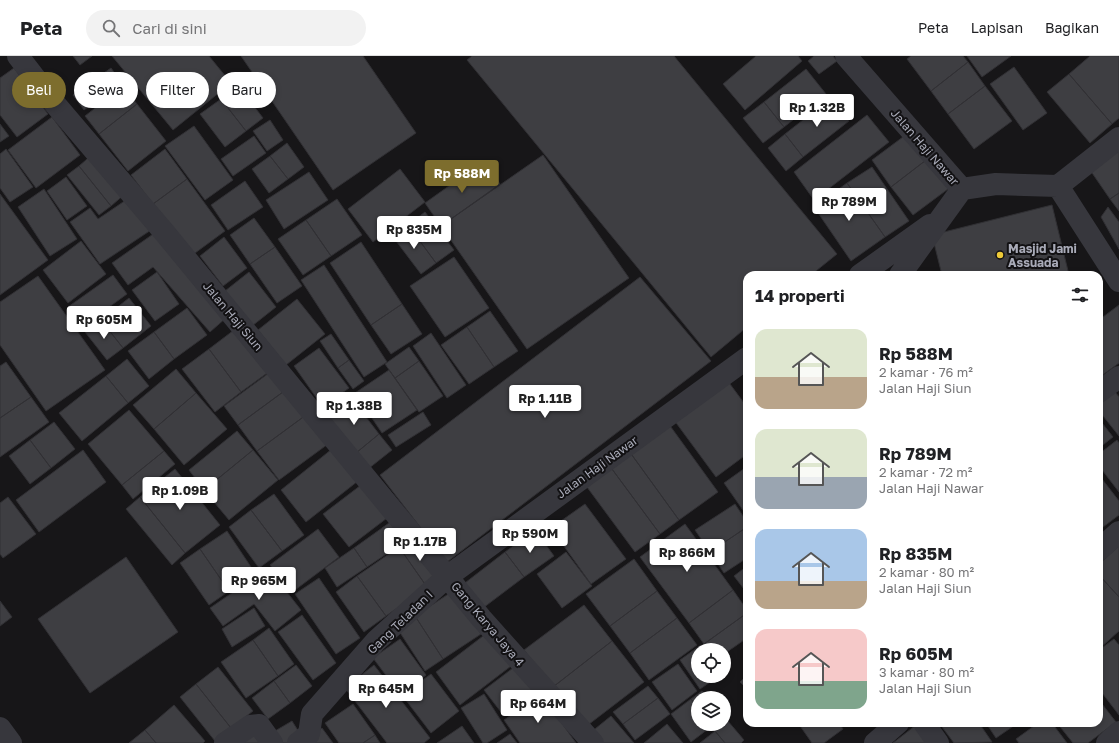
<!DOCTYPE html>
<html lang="id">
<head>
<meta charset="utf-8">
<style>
	:root { --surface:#fff; --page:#f2f2f2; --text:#202124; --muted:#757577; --line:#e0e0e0; --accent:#7d6d2d }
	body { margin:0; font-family:"Golos Text",sans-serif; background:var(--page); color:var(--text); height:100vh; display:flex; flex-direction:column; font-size:15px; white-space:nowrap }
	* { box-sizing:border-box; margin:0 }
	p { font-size:13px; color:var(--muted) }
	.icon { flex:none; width:22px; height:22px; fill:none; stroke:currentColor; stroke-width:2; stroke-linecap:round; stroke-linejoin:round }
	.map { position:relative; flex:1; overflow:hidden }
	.side { position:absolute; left:743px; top:215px; width:360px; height:456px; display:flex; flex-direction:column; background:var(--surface); border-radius:12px; box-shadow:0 2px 6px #0003 }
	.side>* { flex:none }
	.guide { position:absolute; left:12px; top:16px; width:380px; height:36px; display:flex; gap:8px }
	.controls { position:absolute; left:691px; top:587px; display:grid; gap:8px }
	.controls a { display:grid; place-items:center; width:40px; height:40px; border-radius:50%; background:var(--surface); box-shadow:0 2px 6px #0003; font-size:20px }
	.price { position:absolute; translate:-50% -34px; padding:0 9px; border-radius:4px; background:#fff; color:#222; font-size:13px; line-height:26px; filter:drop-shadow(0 1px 2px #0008) }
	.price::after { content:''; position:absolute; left:50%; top:24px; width:12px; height:9px; margin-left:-6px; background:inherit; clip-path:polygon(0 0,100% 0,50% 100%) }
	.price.current { background:var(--accent); color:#fff }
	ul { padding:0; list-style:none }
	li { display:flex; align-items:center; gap:12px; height:100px; padding:0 12px }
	li span { display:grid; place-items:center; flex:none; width:112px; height:80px; border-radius:12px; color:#555 }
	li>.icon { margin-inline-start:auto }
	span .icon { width:48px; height:48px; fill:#fffc; stroke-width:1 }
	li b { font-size:17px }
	h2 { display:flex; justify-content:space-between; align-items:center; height:48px; padding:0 12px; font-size:17px }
	.tag { padding:0 14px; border-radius:18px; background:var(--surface); box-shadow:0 2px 6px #0003; font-size:14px; line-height:36px }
	.tag.current { background:var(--accent); color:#fff }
	header { display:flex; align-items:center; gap:24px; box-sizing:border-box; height:56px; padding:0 20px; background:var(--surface); border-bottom:1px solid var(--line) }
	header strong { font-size:19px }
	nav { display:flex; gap:22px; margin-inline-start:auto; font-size:14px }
	.search { width:280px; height:36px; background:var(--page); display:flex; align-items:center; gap:10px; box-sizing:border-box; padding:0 14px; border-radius:22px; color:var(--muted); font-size:15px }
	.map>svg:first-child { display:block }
</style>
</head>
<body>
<header>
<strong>Peta</strong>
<div class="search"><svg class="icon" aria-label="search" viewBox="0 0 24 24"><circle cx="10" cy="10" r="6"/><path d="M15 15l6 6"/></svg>Cari di sini</div>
<nav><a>Peta</a><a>Lapisan</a><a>Bagikan</a></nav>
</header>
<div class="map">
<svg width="1119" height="687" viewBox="0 0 1119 687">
	<rect width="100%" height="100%" fill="#171618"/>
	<path fill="#3e3e42" stroke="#313034" d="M 73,0 L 92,0 L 80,9 Z
		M 112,0 L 209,0 L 231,27 L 173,74 Z
		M 241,0 L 363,0 L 416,77 L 333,134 Z
		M 472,0 L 674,0 L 837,198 L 811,219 L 747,219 L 747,271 L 711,301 L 467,4 Z
		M 756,0 L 798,0 L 802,5 L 745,54 L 723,28 Z
		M 814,0 L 833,0 L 837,5 L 819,18 L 808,5 Z
		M 911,0 L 963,0 L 968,6 L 931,35 L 907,3 Z
		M 967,0 L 1011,0 L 982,21 Z
		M 1090,0 L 1119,0 L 1119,62 L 1112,68 L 1069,18 Z
		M 968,6 L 985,30 L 948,58 L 931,35 Z
		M 1014,11 L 1047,57 L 1023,74 L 990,28 Z
		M 14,12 L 48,58 L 17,81 L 0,59 L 0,22 Z
		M 111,12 L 121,26 L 84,54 L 73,39 Z
		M 806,13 L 826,38 L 784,71 L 764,46 Z
		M 1069,18 L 1112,68 L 1090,87 L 1047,36 Z
		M 238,29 L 263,62 L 246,75 L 221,43 Z
		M 123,30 L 137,48 L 99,78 L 85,60 Z
		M 985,30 L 1012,65 L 974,93 L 948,58 Z
		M 831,42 L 849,65 L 803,101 L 785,78 Z
		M 221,43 L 246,75 L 225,91 L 200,58 Z
		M 764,46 L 784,71 L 763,87 L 743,62 Z
		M 137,48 L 166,85 L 128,115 L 99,78 Z
		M 867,59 L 889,86 L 814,144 L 794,116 Z
		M 52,61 L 80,99 L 36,132 L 8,94 Z
		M 270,64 L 283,84 L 267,95 L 253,75 Z
		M 0,68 L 9,80 L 0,86 Z
		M 194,70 L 233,124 L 205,144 L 165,90 Z
		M 911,75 L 930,101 L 891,131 L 872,104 Z
		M 785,78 L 803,101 L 786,115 L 768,92 Z
		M 254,80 L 266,97 L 233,120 L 221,103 Z
		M 287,87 L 304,111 L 288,123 L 270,100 Z
		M 1119,90 L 1119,137 L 1110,143 L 1088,111 Z
		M 6,93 L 33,131 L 10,146 L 0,132 L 0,98 Z
		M 165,93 L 187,123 L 153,148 L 131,119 Z
		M 94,97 L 126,137 L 111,150 L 79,110 Z
		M 543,99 L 629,222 L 527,293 L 441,170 Z
		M 270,100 L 288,123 L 269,137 L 252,113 Z
		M 930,101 L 952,130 L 913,159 L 891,131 Z
		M 484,105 L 500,128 L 441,170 L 425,147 Z
		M 79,110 L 111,150 L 99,159 L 67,119 Z
		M 872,111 L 909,165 L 885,181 L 847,127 Z
		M 400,113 L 425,146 L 373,186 L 348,153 Z
		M 309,116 L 328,144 L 284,173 L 266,144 Z
		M 66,121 L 87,150 L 67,164 L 47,135 Z
		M 187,123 L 225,175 L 191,200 L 153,148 Z
		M 245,125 L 263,151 L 228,174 L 211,149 Z
		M 847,127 L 885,181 L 851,205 L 814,151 Z
		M 44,133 L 77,183 L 50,200 L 18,151 Z
		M 1119,137 L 1119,155 L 1110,143 Z
		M 0,138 L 48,204 L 0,239 Z
		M 129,142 L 151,174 L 100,208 L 70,166 L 90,152 L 98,163 Z
		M 337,143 L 362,179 L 331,200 L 306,164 Z
		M 1052,149 L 1069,219 L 942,219 L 932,179 Z
		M 1108,151 L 1119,166 L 1119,193 L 1101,161 Z
		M 425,156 L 454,194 L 436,207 L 408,169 Z
		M 254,162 L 275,191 L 250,208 L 230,179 Z
		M 306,164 L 331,200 L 303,219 L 278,183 Z
		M 408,169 L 436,207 L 421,218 L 393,181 Z
		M 156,176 L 227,261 L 210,276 L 153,211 L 128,229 L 112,207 Z
		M 224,181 L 247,212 L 223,230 L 200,200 Z
		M 81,185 L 106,218 L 68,247 L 43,214 Z
		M 361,186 L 402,248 L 371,269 L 330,207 Z
		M 275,191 L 302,230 L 277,247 L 250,208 Z
		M 454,201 L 489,252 L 445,281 L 410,230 Z
		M 324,209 L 387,306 L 364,321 L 301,224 Z
		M 157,216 L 179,248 L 155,265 L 132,234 Z
		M 249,216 L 276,251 L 252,270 L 225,235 Z
		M 113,219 L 127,238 L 83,270 L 68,251 Z
		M 38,220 L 105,314 L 46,355 L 0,289 L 0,246 Z
		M 640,221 L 711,305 L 447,506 L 380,419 Z
		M 129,242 L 151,270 L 123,292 L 101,264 Z
		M 297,243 L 325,278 L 286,309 L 258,274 Z
		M 402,248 L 422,278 L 391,298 L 371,269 Z
		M 1119,249 L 1119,307 L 1100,321 L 1099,319 L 1099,264 Z
		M 187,252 L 207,279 L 174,303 L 154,276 Z
		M 490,255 L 518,295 L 494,311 L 467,271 Z
		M 101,264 L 123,292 L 107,304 L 85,276 Z
		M 238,271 L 270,315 L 241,336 L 209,293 Z
		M 467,271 L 494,311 L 469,328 L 441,289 Z
		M 154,276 L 174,303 L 149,323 L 128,295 Z
		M 431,277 L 466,329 L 447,342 L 413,290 Z
		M 331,278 L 349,304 L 338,312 L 320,285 Z
		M 409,291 L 419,305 L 395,322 L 385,308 Z
		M 319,292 L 349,332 L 323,351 L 294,310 Z
		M 209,293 L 241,336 L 215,356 L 182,313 Z
		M 127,303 L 149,330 L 128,347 L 106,320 Z
		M 349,304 L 364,325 L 353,333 L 338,312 Z
		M 419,305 L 443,340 L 419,356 L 395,322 Z
		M 6,306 L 31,341 L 0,362 L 0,310 Z
		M 176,313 L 196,337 L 154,373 L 133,349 Z
		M 273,314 L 287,333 L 238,369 L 224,350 Z
		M 389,314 L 417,354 L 382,377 L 355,337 Z
		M 106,320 L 128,347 L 82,385 L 59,357 Z
		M 727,324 L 747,351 L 747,398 L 716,421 L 674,364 Z
		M 287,333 L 306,359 L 257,395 L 238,369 Z
		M 1113,333 L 1119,341 L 1119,380 L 1099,355 L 1099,344 Z
		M 196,337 L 227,373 L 184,409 L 154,373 Z
		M 31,341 L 49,366 L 0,401 L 0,362 Z
		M 353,344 L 379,378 L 356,397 L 329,363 Z
		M 129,354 L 164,395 L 122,429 L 88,388 Z
		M 423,356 L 431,369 L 396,391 L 388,379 Z
		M 306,359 L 328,388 L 279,424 L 257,395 Z
		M 1099,363 L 1113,381 L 1099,392 Z
		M 54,366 L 75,393 L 51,412 L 30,384 Z
		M 668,367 L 718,436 L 679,464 L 629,395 Z
		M 237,375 L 253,394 L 204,434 L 189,414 Z
		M 379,378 L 392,394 L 368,413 L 356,397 Z
		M 30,384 L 51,412 L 30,428 L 9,400 Z
		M 1117,384 L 1119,387 L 1119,436 L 1099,410 L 1099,398 Z
		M 332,393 L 358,425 L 306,466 L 281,434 Z
		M 83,394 L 106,426 L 39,476 L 16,444 Z
		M 253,394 L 278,424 L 229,464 L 204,434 Z
		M 164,395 L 175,408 L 133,443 L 122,429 Z
		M 629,395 L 679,464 L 660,478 L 609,409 Z
		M 609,409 L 660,478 L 635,496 L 584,427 Z
		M 745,412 L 747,414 L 747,456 L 745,457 L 724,427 Z
		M 175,413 L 220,469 L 185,497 L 140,441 Z
		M 1099,419 L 1119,445 L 1119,459 L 1103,471 L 1099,467 Z
		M 365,426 L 391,459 L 349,491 L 323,458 Z
		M 274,438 L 304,479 L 282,495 L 251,454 Z
		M 8,441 L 36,478 L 3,502 L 0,498 L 0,447 Z
		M 140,441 L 185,497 L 172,509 L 126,453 Z
		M 585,448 L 626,503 L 591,528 L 551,472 Z
		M 735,448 L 747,466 L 747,471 L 710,496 L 695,474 Z
		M 251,454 L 282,495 L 259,512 L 229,471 Z
		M 396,462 L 410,482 L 367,511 L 354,492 Z
		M 685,468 L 733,534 L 689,567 L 640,501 Z
		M 747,471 L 747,502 L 724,517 L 710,496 Z
		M 318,473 L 339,501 L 291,537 L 270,509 Z
		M 535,474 L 554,500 L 524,521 L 505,496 Z
		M 227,475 L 255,517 L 229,535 L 200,493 Z
		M 412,481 L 441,521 L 427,531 L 399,491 Z
		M 1119,490 L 1119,541 L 1099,519 L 1099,508 Z
		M 399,491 L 427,531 L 386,560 L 357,520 Z
		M 354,492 L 367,511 L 337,531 L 325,512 Z
		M 200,493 L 229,535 L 209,549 L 180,507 Z
		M 505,496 L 524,521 L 479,555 L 461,530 Z
		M 566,496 L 592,530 L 562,552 L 537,518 Z
		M 126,501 L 178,576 L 90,637 L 38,563 Z
		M 634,503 L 657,535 L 610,570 L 586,538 Z
		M 747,510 L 747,537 L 734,520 Z
		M 268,512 L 301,554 L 275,575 L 254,548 L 223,570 L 210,552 Z
		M 1099,519 L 1119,541 L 1119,575 L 1099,593 Z
		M 357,520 L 386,560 L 364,576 L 336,536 Z
		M 319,522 L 360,582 L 336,598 L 295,538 Z
		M 733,534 L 747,554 L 747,557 L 704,588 L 689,567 Z
		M 453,535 L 481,578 L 443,603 L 415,560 Z
		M 657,535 L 677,562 L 630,597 L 610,570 Z
		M 0,545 L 12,561 L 0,570 Z
		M 584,549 L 612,585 L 553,631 L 524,594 Z
		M 254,552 L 265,570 L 232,591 L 222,573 Z
		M 747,557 L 747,582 L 724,598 L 724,594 L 708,594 L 704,588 Z
		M 302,559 L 336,607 L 313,624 L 278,576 Z
		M 415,560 L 443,603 L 425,615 L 397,572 Z
		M 677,562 L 697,589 L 649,624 L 630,597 Z
		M 269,572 L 294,608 L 278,620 L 253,584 Z
		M 487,577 L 511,610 L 460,649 L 436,616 Z
		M 400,583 L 426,619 L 400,638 L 373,602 Z
		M 1114,583 L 1119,589 L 1119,659 L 1099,633 L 1099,594 Z
		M 253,584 L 278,620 L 246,642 L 221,606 Z
		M 612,585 L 644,626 L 584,672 L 553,631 Z
		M 701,589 L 705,594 L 698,594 L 698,620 L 719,620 L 700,633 L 680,604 Z
		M 678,608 L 697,635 L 672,654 L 652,626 Z
		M 296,609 L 312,630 L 290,647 L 274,625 Z
		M 374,609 L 430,682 L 424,687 L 387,687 L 345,632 Z
		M 517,609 L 537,635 L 504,660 L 484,634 Z
		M 218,611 L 253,655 L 231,672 L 196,628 Z
		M 431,618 L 459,655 L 431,677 L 402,639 Z
		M 747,619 L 747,633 L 740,626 Z
		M 274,625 L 290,647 L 268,663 L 252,642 Z
		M 196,628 L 231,672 L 215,685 L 180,641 Z
		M 648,630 L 658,642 L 623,668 L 613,656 Z
		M 702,635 L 707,642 L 698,642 L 698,652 L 691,643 Z
		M 484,638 L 507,674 L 487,687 L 483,687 L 461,652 Z
		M 541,638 L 576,687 L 520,687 L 504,664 Z
		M 658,642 L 670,658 L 635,684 L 623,668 Z
		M 691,643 L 698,652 L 698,668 L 710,668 L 712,670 L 691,686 L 671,658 Z
		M 1099,644 L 1116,666 L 1088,687 L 1073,687 L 1057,667 L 1099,667 Z
		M 353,648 L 375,679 L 363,687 L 339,687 L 325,667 Z
		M 174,649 L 205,685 L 203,687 L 156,687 L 145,674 Z
		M 611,660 L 634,687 L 598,687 L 590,677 Z
		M 727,664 L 744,684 L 741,687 L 725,687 L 715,675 Z
		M 292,665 L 302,681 L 294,687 L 283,687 L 275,675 Z
		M 798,667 L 839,667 L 843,673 L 824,687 L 812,687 Z
		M 939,667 L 979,667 L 992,686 L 954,687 Z
		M 986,667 L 1013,667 L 1015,669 L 996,682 Z
		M 1038,667 L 1052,667 L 1067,687 L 1019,687 L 1016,683 Z
		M 667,668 L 683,687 L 644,687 Z
		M 916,669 L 931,687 L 893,687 Z
		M 462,670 L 474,687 L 437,687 Z
		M 322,672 L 333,687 L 301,687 Z
		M 145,674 L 156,687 L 129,687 Z
		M 715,675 L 725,687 L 700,687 Z
		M 254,678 L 260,687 L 240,687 Z
		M 510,678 L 517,687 L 497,687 Z
		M 375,679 L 380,687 L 363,687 Z"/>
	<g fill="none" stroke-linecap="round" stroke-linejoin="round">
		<path stroke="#37373d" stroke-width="22" d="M 18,0 L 55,48 L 164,176 L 481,562 L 593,687
			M 846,0 L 962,133
			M 1058,130 L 1119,225
			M 1058,130 L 1119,82
			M 962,133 L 996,128 L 1058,130
			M 860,219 L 930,169
			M 900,219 L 962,133
			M 1099,336 L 1119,321
			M 1099,494 L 1119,476
			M 924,667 L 938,687
			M 0,672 L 11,687
			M 225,687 L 250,670 L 259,669 L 272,687
			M 298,687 L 309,678 L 312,658 L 376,585 L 448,520 L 747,302
			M 875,687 L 898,667
			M 1107,687 L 1119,676"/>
	</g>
	<circle fill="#eeca38" stroke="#121113" stroke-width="1.5" cx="1000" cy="199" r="4"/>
	<g text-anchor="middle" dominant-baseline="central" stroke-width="4" stroke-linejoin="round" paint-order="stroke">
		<g font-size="12" fill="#a9abb8" stroke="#121113">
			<text transform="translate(925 91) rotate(49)">Jalan Haji Nawar</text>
			<text transform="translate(233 260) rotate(50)">Jalan Haji Siun</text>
			<text transform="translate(597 411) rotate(-36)">Jalan Haji Nawar</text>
			<text transform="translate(400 566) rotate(-44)">Gang Teladan I</text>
			<text transform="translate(488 568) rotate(50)">Gang Karya Jaya 4</text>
		</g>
		<g font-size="12" font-weight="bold" fill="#a9abb8" stroke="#121113" text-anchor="start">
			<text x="1008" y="192">Masjid Jami<tspan x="1008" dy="14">Assuada</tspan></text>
		</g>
	</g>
</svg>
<div class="controls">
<a><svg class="icon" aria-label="locate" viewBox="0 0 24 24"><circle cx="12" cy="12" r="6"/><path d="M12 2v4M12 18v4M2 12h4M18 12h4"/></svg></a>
<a><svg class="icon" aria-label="layers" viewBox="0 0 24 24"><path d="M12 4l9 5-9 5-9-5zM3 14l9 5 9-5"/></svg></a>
</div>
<b class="price" style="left:817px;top:72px">Rp 1.32B</b>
<b class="price current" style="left:462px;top:138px">Rp 588M</b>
<b class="price" style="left:849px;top:166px">Rp 789M</b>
<b class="price" style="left:414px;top:194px">Rp 835M</b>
<b class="price" style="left:104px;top:284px">Rp 605M</b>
<b class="price" style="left:545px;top:363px">Rp 1.11B</b>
<b class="price" style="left:354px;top:370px">Rp 1.38B</b>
<b class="price" style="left:180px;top:455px">Rp 1.09B</b>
<b class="price" style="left:530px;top:498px">Rp 590M</b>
<b class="price" style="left:420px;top:506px">Rp 1.17B</b>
<b class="price" style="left:687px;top:517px">Rp 866M</b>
<b class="price" style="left:259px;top:545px">Rp 965M</b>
<b class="price" style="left:386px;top:653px">Rp 645M</b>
<b class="price" style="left:538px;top:668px">Rp 664M</b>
<div class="guide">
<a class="tag current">Beli</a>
<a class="tag">Sewa</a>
<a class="tag">Filter</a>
<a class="tag">Baru</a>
</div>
<section class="side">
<h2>14 properti<svg class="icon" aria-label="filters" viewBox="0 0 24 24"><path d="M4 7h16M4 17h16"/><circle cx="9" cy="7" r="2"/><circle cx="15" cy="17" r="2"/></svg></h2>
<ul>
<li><span style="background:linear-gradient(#dfe7d0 60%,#b9a48a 0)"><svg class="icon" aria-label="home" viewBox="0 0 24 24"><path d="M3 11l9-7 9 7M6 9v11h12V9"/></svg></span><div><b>Rp 588M</b><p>2 kamar · 76 m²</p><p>Jalan Haji Siun</p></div></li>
<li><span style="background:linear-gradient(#dfe7d0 60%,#9aa5b1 0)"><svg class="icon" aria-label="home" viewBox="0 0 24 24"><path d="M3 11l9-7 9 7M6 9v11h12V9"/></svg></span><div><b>Rp 789M</b><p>2 kamar · 72 m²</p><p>Jalan Haji Nawar</p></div></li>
<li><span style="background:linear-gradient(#a9c7e8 65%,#b9a48a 0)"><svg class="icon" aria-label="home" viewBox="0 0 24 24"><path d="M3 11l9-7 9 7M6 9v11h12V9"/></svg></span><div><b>Rp 835M</b><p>2 kamar · 80 m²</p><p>Jalan Haji Siun</p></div></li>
<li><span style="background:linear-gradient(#f6c9c9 65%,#7fa58c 0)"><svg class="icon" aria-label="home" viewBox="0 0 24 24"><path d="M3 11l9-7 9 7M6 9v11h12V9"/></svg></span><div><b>Rp 605M</b><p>3 kamar · 80 m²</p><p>Jalan Haji Siun</p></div></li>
</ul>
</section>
</div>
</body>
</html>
